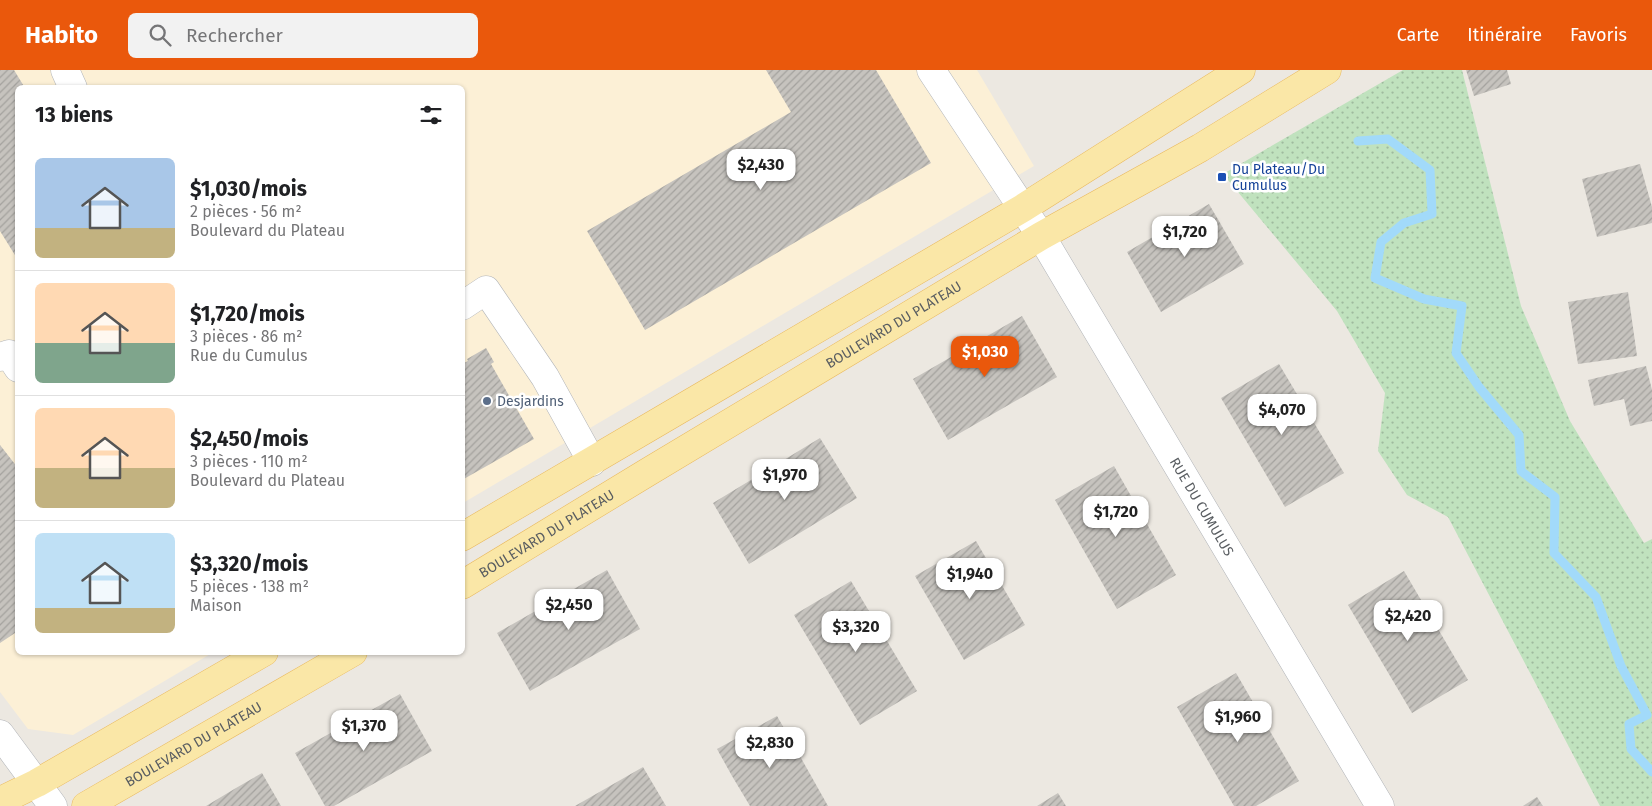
<!DOCTYPE html>
<html lang="fr">
<head>
<meta charset="utf-8">
<style>
	:root { --surface:#fff; --page:#f2f2f2; --text:#202124; --muted:#757577; --line:#e0e0e0; --accent:#ea580c }
	body { margin:0; font-family:"Fira Sans",sans-serif; background:var(--page); color:var(--text); height:100vh; display:flex; flex-direction:column; font-size:19px; white-space:nowrap }
	* { box-sizing:border-box; margin:0 }
	p { font-size:16px; color:var(--muted) }
	.icon { flex:none; width:28px; height:28px; fill:none; stroke:currentColor; stroke-width:2; stroke-linecap:round; stroke-linejoin:round }
	.map { position:relative; flex:1; overflow:hidden }
	.drawer { position:absolute; left:15px; top:15px; width:450px; height:570px; display:flex; flex-direction:column; background:var(--surface); border-radius:8px; box-shadow:0 1px 4px #0004 }
	.drawer>* { flex:none }
	.price { position:absolute; translate:-50% -42px; padding:0 11px; border-radius:10px; background:#fff; color:#222; font-size:16px; line-height:32px; filter:drop-shadow(0 1px 2px #0008) }
	.price::after { content:''; position:absolute; left:50%; top:30px; width:15px; height:11px; margin-left:-8px; background:inherit; clip-path:polygon(0 0,100% 0,50% 100%) }
	.price.active { background:var(--accent); color:#fff }
	ul { padding:0; list-style:none }
	li { display:flex; align-items:center; gap:15px; height:125px; padding:0 20px }
	li+li { border-top:1px solid var(--line) }
	li span { display:grid; place-items:center; flex:none; width:140px; height:100px; border-radius:8px; color:#555 }
	li>.icon { margin-inline-start:auto }
	span .icon { width:60px; height:60px; fill:#fffc; stroke-width:1 }
	li b { font-size:21px }
	h2 { display:flex; justify-content:space-between; align-items:center; height:60px; padding:0 20px; font-size:21px }
	header { display:flex; align-items:center; gap:30px; box-sizing:border-box; height:70px; padding:0 25px; background:var(--accent); color:#fff }
	header strong { font-size:24px }
	nav { display:flex; gap:28px; margin-inline-start:auto; font-size:18px }
	.search { width:350px; height:45px; background:var(--page); display:flex; align-items:center; gap:12px; box-sizing:border-box; padding:0 18px; border-radius:8px; color:var(--muted); font-size:19px }
	.map>svg:first-child { display:block }
</style>
</head>
<body>
<header>
<strong>Habito</strong>
<div class="search"><svg class="icon" aria-label="search" viewBox="0 0 24 24"><circle cx="10" cy="10" r="6"/><path d="M15 15l6 6"/></svg>Rechercher</div>
<nav><a>Carte</a><a>Itinéraire</a><a>Favoris</a></nav>
</header>
<div class="map">
<svg width="1652" height="736" viewBox="0 0 1652 736">
	<defs>
		<pattern id="grass-dots" width="8" height="8" patternUnits="userSpaceOnUse" patternTransform="scale(1.25)"><rect width="8" height="8" fill="#c0e2be"/><path d="M2 2h.1M6 6h.1" fill="none" stroke="#9fba9e" stroke-width="1.8" stroke-linecap="round"/></pattern>
		<pattern id="building-hatch" width="6" height="6" patternUnits="userSpaceOnUse" patternTransform="scale(1.25)"><rect width="6" height="6" fill="#c6c3be"/><path d="M-1 1l2-2M0 6l6-6M5 7l2-2" fill="none" stroke="#a4a29e"/></pattern>
	</defs>
	<rect width="100%" height="100%" fill="#ece8e1"/>
	<path fill="#fcf0d6" d="M 0,0 L 977,0 L 1034,96 L 463,433 L 462,18 L 18,18 L 18,582 L 212,583 L 73,665 L 28,659 L 0,622 Z"/>
	<path fill="url(#grass-dots)" d="M 1403,0 L 1462,0 L 1521,236 L 1570,351 L 1644,473 L 1652,469 L 1652,736 L 1600,736 L 1448,447 L 1407,425 L 1378,381 L 1385,323 L 1337,241 L 1223,104 Z"/>
	<g fill="none" stroke-linecap="round" stroke-linejoin="round">
		<path stroke="#a2dafa" stroke-width="9" d="M 1358,71 L 1388,69 L 1430,100 L 1432,144 L 1404,153 L 1381,172 L 1375,208 L 1424,229 L 1462,236 L 1456,283 L 1479,317 L 1519,365 L 1521,401 L 1555,427 L 1554,483 L 1596,527 L 1621,596 L 1647,645 L 1629,654 L 1631,679 L 1652,702"/>
	</g>
	<path fill="url(#building-hatch)" d="M 0,0 L 14,0 L 25,18 L 18,18 L 18,190 L 0,161 Z
		M 766,0 L 876,0 L 931,93 L 645,260 L 587,161 L 791,42 Z
		M 1466,0 L 1507,0 L 1511,14 L 1474,26 Z
		M 1640,94 L 1652,137 L 1652,153 L 1597,167 L 1582,109 Z
		M 1209,134 L 1244,194 L 1161,242 L 1127,182 Z
		M 1628,222 L 1637,286 L 1578,294 L 1568,232 Z
		M 1022,246 L 1057,307 L 948,370 L 913,309 Z
		M 486,278 L 494,292 L 491,294 L 534,369 L 462,410 L 462,294 L 468,291 L 467,289 Z
		M 1279,294 L 1344,403 L 1285,437 L 1221,328 Z
		M 1646,296 L 1652,320 L 1652,351 L 1630,356 L 1624,329 L 1594,336 L 1588,310 Z
		M 820,368 L 857,428 L 749,494 L 713,433 Z
		M 0,375 L 18,398 L 18,561 L 0,573 Z
		M 1114,396 L 1176,505 L 1117,539 L 1055,430 Z
		M 976,471 L 1025,555 L 964,590 L 915,506 Z
		M 607,500 L 640,559 L 530,621 L 497,563 Z
		M 1404,501 L 1468,610 L 1412,643 L 1348,535 Z
		M 851,511 L 917,621 L 860,655 L 794,545 Z
		M 1236,603 L 1299,711 L 1256,736 L 1234,736 L 1177,637 Z
		M 400,624 L 432,681 L 334,736 L 325,736 L 295,683 Z
		M 777,646 L 792,672 L 828,736 L 750,736 L 732,706 L 717,679 Z
		M 643,697 L 666,736 L 575,736 L 589,728 Z
		M 262,703 L 281,736 L 206,736 L 236,718 Z
		M 1058,723 L 1066,736 L 1037,736 Z
		M 1537,727 L 1543,736 L 1523,736 Z"/>
	<g fill="none" stroke-linecap="round" stroke-linejoin="round">
		<g stroke="#b1b4b8" stroke-width="29">
			<g id="minor">
				<path d="M 65,0 L 73,18"/>
				<path id="s1" d="M 931,0 L 1041,166 L 1380,736"/>
				<path d="M 462,236 L 486,220 L 545,307 L 592,392"/>
				<path d="M 0,287 L 9,284 L 18,298"/>
				<path d="M 0,664 L 53,736"/>
			</g>
		</g>
		<g stroke="#e9b85c" stroke-width="29">
			<g id="major">
				<path d="M 462,467 L 1023,138 L 1241,0"/>
				<path id="s2" d="M 462,515 L 648,402 L 1041,166 L 1200,78 L 1327,0"/>
				<path d="M 0,731 L 37,713 L 264,582"/>
				<path id="s3" d="M 86,736 L 353,582"/>
			</g>
		</g>
		<use href="#minor" stroke="#fff" stroke-width="28"/>
		<use href="#major" stroke="#fae7a7" stroke-width="28"/>
	</g>
	<rect fill="#1a4fb4" stroke="#fff" stroke-width="2" x="1217" y="102" width="10" height="10" rx="2.5"/>
	<circle fill="#5c6f8a" stroke="#fff" stroke-width="2" cx="487" cy="331" r="5"/>
	<g text-anchor="middle" dominant-baseline="central" stroke-width="5" stroke-linejoin="round" paint-order="stroke">
		<g font-size="14" fill="#164399" stroke="#fff" text-anchor="start">
			<text x="1232" y="99">Du Plateau/Du<tspan x="1232" dy="16">Cumulus</tspan></text>
		</g>
		<g font-size="14" fill="#595d61" stroke="#fff">
			<text stroke="none"><textPath href="#s2" startOffset="504">BOULEVARD DU PLATEAU</textPath></text>
			<text stroke="none"><textPath href="#s1" startOffset="514">RUE DU CUMULUS</textPath></text>
			<text stroke="none"><textPath href="#s2" startOffset="99">BOULEVARD DU PLATEAU</textPath></text>
			<text stroke="none"><textPath href="#s3" startOffset="124">BOULEVARD DU PLATEAU</textPath></text>
		</g>
		<g font-size="14" fill="#4e5e75" stroke="#fff" text-anchor="start">
			<text x="497" y="331">Desjardins</text>
		</g>
	</g>
</svg>
<b class="price" style="left:761px;top:121px">$2,430</b>
<b class="price" style="left:1185px;top:188px">$1,720</b>
<b class="price active" style="left:985px;top:308px">$1,030</b>
<b class="price" style="left:1282px;top:366px">$4,070</b>
<b class="price" style="left:785px;top:431px">$1,970</b>
<b class="price" style="left:1116px;top:468px">$1,720</b>
<b class="price" style="left:970px;top:530px">$1,940</b>
<b class="price" style="left:569px;top:561px">$2,450</b>
<b class="price" style="left:1408px;top:572px">$2,420</b>
<b class="price" style="left:856px;top:583px">$3,320</b>
<b class="price" style="left:1238px;top:673px">$1,960</b>
<b class="price" style="left:364px;top:682px">$1,370</b>
<b class="price" style="left:770px;top:699px">$2,830</b>
<section class="drawer">
<h2>13 biens<svg class="icon" aria-label="filters" viewBox="0 0 24 24"><path d="M4 7h16M4 17h16"/><circle cx="9" cy="7" r="2"/><circle cx="15" cy="17" r="2"/></svg></h2>
<ul>
<li><span style="background:linear-gradient(#a9c7e8 70%,#c2b280 0)"><svg class="icon" aria-label="home" viewBox="0 0 24 24"><path d="M3 11l9-7 9 7M6 9v11h12V9"/></svg></span><div><b>$1,030/mois</b><p>2 pièces · 56 m²</p><p>Boulevard du Plateau</p></div></li>
<li><span style="background:linear-gradient(#ffd9b3 60%,#7fa58c 0)"><svg class="icon" aria-label="home" viewBox="0 0 24 24"><path d="M3 11l9-7 9 7M6 9v11h12V9"/></svg></span><div><b>$1,720/mois</b><p>3 pièces · 86 m²</p><p>Rue du Cumulus</p></div></li>
<li><span style="background:linear-gradient(#ffd9b3 60%,#c2b280 0)"><svg class="icon" aria-label="home" viewBox="0 0 24 24"><path d="M3 11l9-7 9 7M6 9v11h12V9"/></svg></span><div><b>$2,450/mois</b><p>3 pièces · 110 m²</p><p>Boulevard du Plateau</p></div></li>
<li><span style="background:linear-gradient(#bfe0f5 75%,#c2b280 0)"><svg class="icon" aria-label="home" viewBox="0 0 24 24"><path d="M3 11l9-7 9 7M6 9v11h12V9"/></svg></span><div><b>$3,320/mois</b><p>5 pièces · 138 m²</p><p>Maison</p></div></li>
</ul>
</section>
</div>
</body>
</html>
